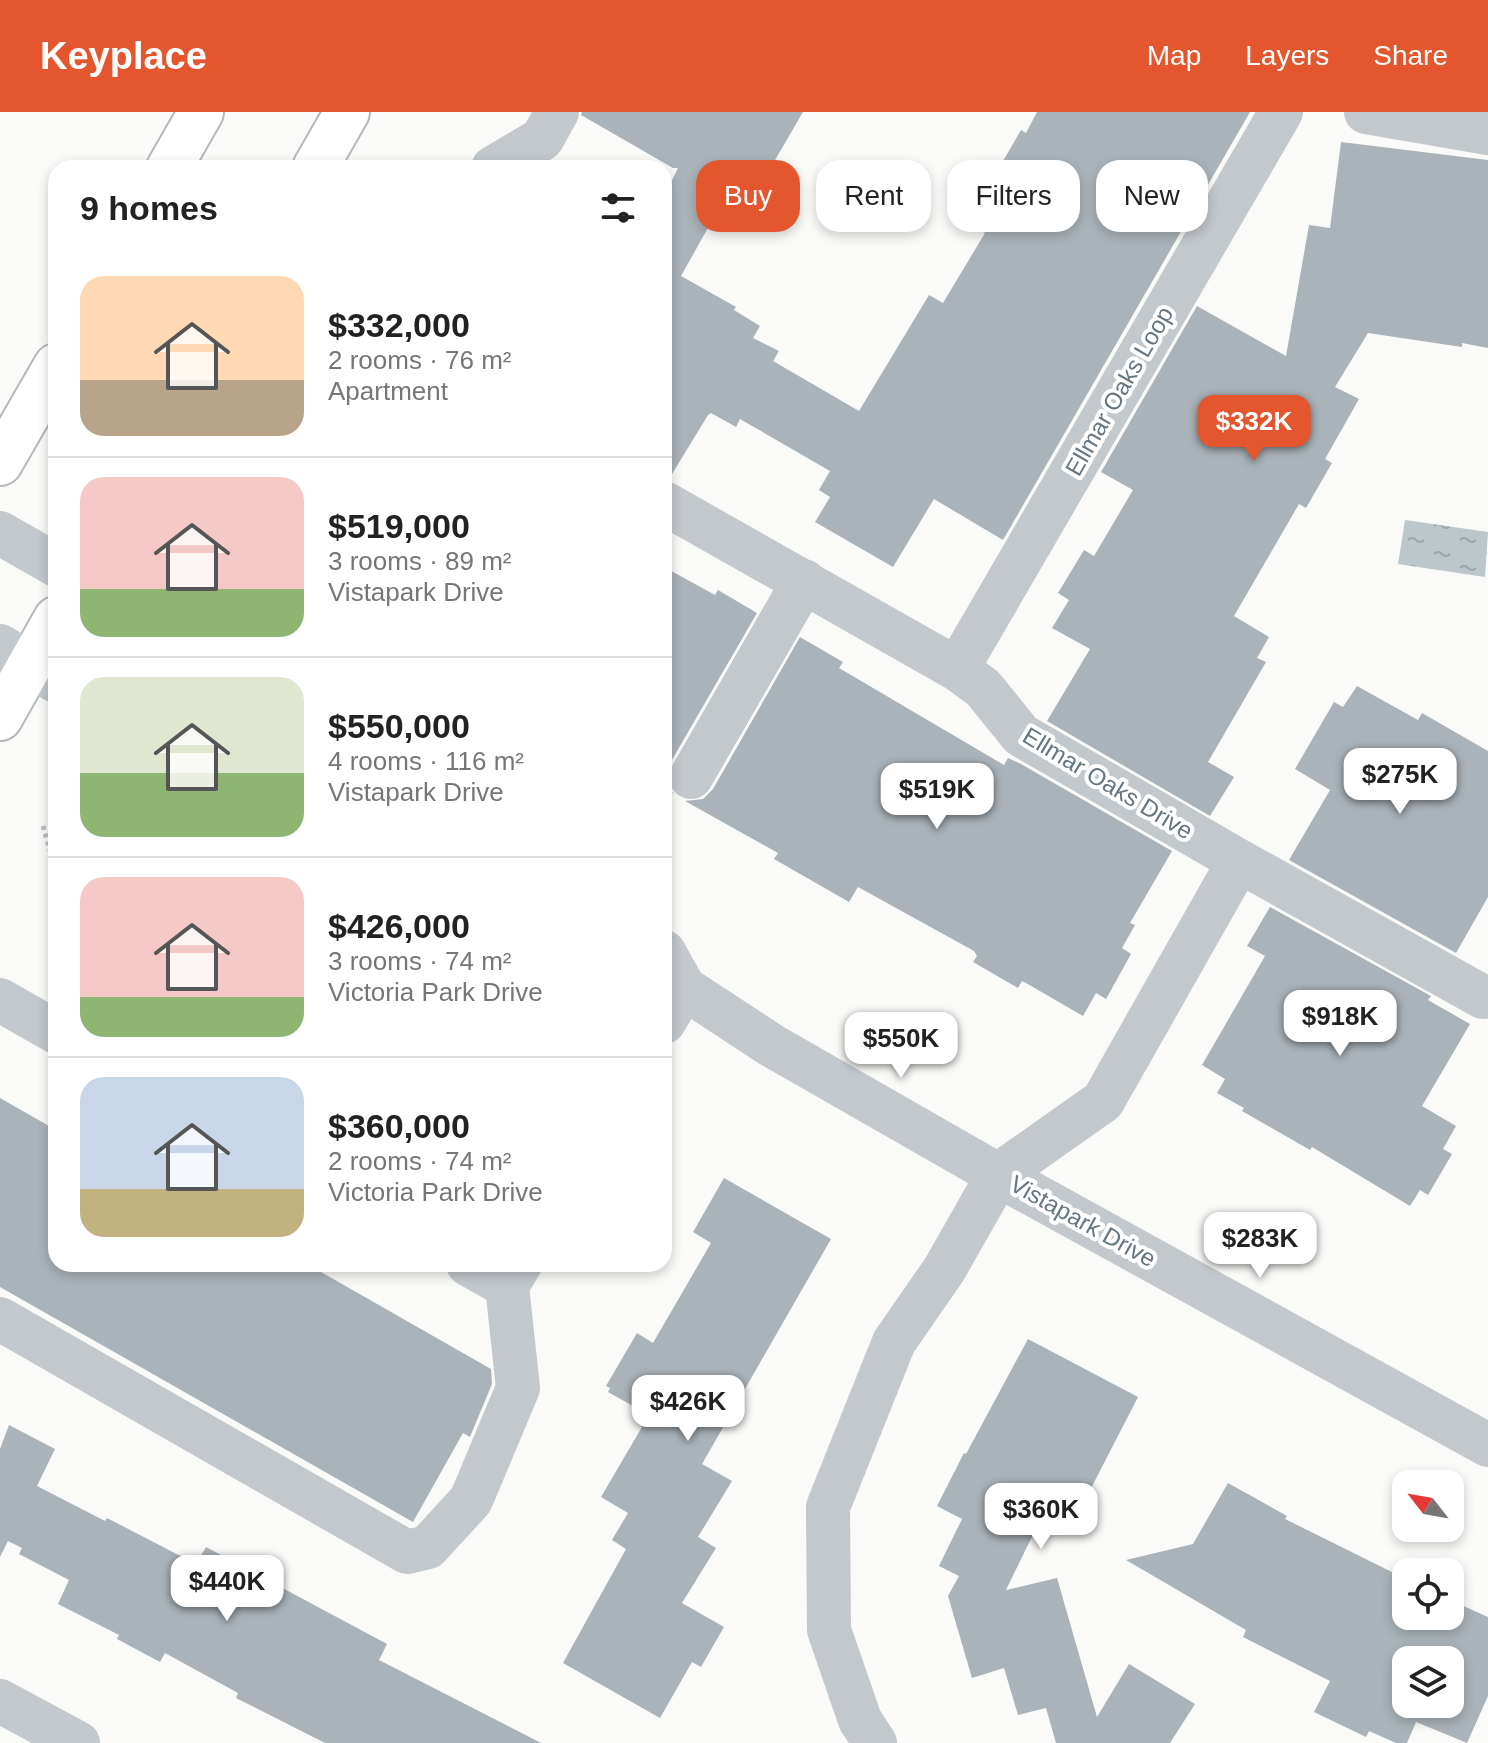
<!DOCTYPE html>
<html lang="en">
<head>
<meta charset="utf-8">
<style>
	:root { --surface:#fff; --page:#f6f6f6; --text:#222; --muted:#767676; --line:#e0e0e0; --accent:#e4572e }
	body { margin:0; font-family:Arial,sans-serif; background:var(--page); color:var(--text); height:100vh; display:flex; flex-direction:column; font-size:30px; white-space:nowrap }
	* { box-sizing:border-box; margin:0 }
	p { font-size:26px; color:var(--muted) }
	.icon { flex:none; width:44px; height:44px; fill:none; stroke:currentColor; stroke-width:2; stroke-linecap:round; stroke-linejoin:round }
	.map { position:relative; flex:1; overflow:hidden }
	.sheet { position:absolute; left:48px; top:48px; width:624px; height:1112px; display:flex; flex-direction:column; background:var(--surface); border-radius:24px; box-shadow:0 4px 12px #0003 }
	.sheet>* { flex:none }
	.hud { position:absolute; left:696px; top:48px; width:672px; height:72px; display:flex; gap:16px }
	.needle { width:52px; rotate:301deg }
	.tools { position:absolute; left:1392px; top:1358px; display:grid; gap:16px }
	.tools a { display:grid; place-items:center; width:72px; height:72px; border-radius:16px; background:var(--surface); box-shadow:0 4px 12px #0003; font-size:40px }
	.price { position:absolute; translate:-50% -68px; padding:0 18px; border-radius:16px; background:#fff; color:#222; font-size:26px; line-height:52px; filter:drop-shadow(0 2px 4px #0008) }
	.price::after { content:''; position:absolute; left:50%; top:48px; width:24px; height:18px; margin-left:-12px; background:inherit; clip-path:polygon(0 0,100% 0,50% 100%) }
	.price.on { background:var(--accent); color:#fff }
	ul { padding:0; list-style:none }
	li { display:flex; align-items:center; gap:24px; height:200px; padding:0 32px }
	li+li { border-top:2px solid var(--line) }
	li span { display:grid; place-items:center; flex:none; width:224px; height:160px; border-radius:24px; color:#555 }
	li>.icon { margin-inline-start:auto }
	span .icon { width:96px; height:96px; fill:#fffc; stroke-width:1 }
	li b { font-size:34px }
	h2 { display:flex; justify-content:space-between; align-items:center; height:96px; padding:0 32px; font-size:34px }
	.chip { padding:0 28px; border-radius:24px; background:var(--surface); box-shadow:0 4px 12px #0003; font-size:28px; line-height:72px }
	.chip.on { background:var(--accent); color:#fff }
	header { display:flex; align-items:center; gap:48px; box-sizing:border-box; height:112px; padding:0 40px; background:var(--accent); color:#fff }
	header strong { font-size:38px }
	nav { display:flex; gap:44px; margin-inline-start:auto; font-size:28px }
	.map>svg:first-child { display:block }
</style>
</head>
<body>
<header>
<strong>Keyplace</strong>
<nav><a>Map</a><a>Layers</a><a>Share</a></nav>
</header>
<div class="map">
<svg width="1488" height="1631" viewBox="0 0 1488 1631">
	<defs>
		<pattern id="water-ripples" width="26" height="14" patternUnits="userSpaceOnUse" patternTransform="scale(2)"><rect width="26" height="14" fill="#bbc7cb"/><path d="M2 4q2-2 4 0t4 0M15 11q2-2 4 0t4 0" fill="none" stroke="#9ca6aa"/></pattern>
	</defs>
	<rect width="100%" height="100%" fill="#fafaf8"/>
	<path fill="url(#water-ripples)" d="M 1405,408 L 1488,420 L 1485,465 L 1398,452 Z"/>
	<path fill="#aab3b9" fill-rule="evenodd" d="M 582,0 L 803,0 L 739,110 L 718,98 L 681,164 L 736,195 L 734,198 L 760,214 L 753,226 L 779,239 L 773,249 L 859,299 L 929,183 L 943,191 L 985,121 L 971,113 L 986,88 L 982,85 L 1021,18 L 1026,21 L 1037,0 L 1250,0 L 1003,428 L 934,387 L 893,455 L 815,410 L 830,385 L 819,378 L 830,359 L 740,307 L 736,315 L 711,301 L 708,303 L 669,367 L 664,366 L 664,84 L 678,56 L 673,56 L 581,3 Z
		M 1341,30 L 1488,48 L 1488,236 L 1462,231 L 1462,235 L 1368,221 L 1335,275 L 1359,287 L 1325,347 L 1332,351 L 1306,396 L 1299,392 L 1234,504 L 1269,525 L 1257,546 L 1266,550 L 1208,650 L 1234,665 L 1210,704 L 1047,609 L 1090,537 L 1052,516 L 1069,488 L 1058,481 L 1084,438 L 1094,444 L 1133,378 L 1101,360 L 1197,194 L 1286,244 L 1309,113 L 1330,116 Z
		M 664,455 L 715,483 L 718,478 L 757,501 L 669,653 L 666,666 L 669,677 L 674,682 L 664,677 Z
		M 800,525 L 843,550 L 839,556 L 1004,653 L 1008,646 L 1021,652 L 1172,739 L 1130,811 L 1135,813 L 1122,836 L 1131,842 L 1106,887 L 1096,881 L 1083,904 L 1026,871 L 1022,869 L 1018,876 L 973,850 L 977,844 L 974,839 L 858,775 L 849,790 L 774,747 L 778,741 L 685,689 L 703,687 L 713,677 Z
		M 1357,574 L 1418,608 L 1422,601 L 1488,639 L 1488,785 L 1456,841 L 1289,748 L 1330,678 L 1295,657 L 1334,590 L 1343,595 Z
		M 1270,795 L 1431,884 L 1428,888 L 1470,912 L 1422,994 L 1456,1014 L 1443,1037 L 1452,1042 L 1428,1083 L 1420,1078 L 1410,1094 L 1312,1035 L 1310,1038 L 1242,999 L 1244,996 L 1217,981 L 1225,967 L 1202,953 L 1265,844 L 1247,834 Z
		M 0,986 L 56,1018 L 56,1152 L 307,1152 L 491,1257 L 492,1272 L 470,1325 L 463,1321 L 413,1410 L 0,1175 Z
		M 724,1066 L 831,1127 L 702,1352 L 732,1369 L 698,1425 L 716,1436 L 682,1491 L 724,1515 L 701,1555 L 692,1550 L 660,1606 L 563,1551 L 626,1437 L 612,1428 L 628,1401 L 601,1385 L 649,1303 L 608,1280 L 610,1276 L 606,1274 L 637,1221 L 653,1231 L 711,1131 L 693,1120 Z
		M 1028,1227 L 1138,1285 L 1086,1386 L 1058,1371 L 1006,1478 L 1057,1466 L 1097,1605 L 1129,1552 L 1195,1592 L 1170,1631 L 1056,1631 L 1046,1596 L 1018,1603 L 1004,1556 L 972,1566 L 948,1484 L 959,1464 L 939,1454 L 962,1407 L 937,1394 L 964,1341 L 966,1342 Z
		M 9,1313 L 55,1337 L 37,1374 L 105,1409 L 107,1406 L 196,1452 L 206,1435 L 387,1532 L 379,1548 L 541,1631 L 325,1631 L 236,1586 L 238,1581 L 165,1541 L 160,1550 L 117,1527 L 119,1523 L 58,1492 L 69,1468 L 19,1442 L 22,1436 L 8,1429 L 0,1445 L 0,1337 Z
		M 1228,1371 L 1287,1404 L 1285,1407 L 1406,1467 L 1406,1504 L 1450,1504 L 1450,1488 L 1488,1505 L 1488,1584 L 1467,1631 L 1416,1610 L 1407,1631 L 1396,1631 L 1369,1619 L 1366,1625 L 1314,1600 L 1330,1569 L 1243,1525 L 1246,1518 L 1126,1448 L 1193,1432 ZM 1406,1548 L 1450,1548 L 1450,1592 L 1406,1592 Z"/>
	<g fill="none" stroke-linecap="round" stroke-linejoin="round">
		<g stroke="#b4b9bd" stroke-width="48">
			<path id="highway" d="M 169,56 L 201,0
				M 315,56 L 347,0
				M 0,351 L 56,254
				M 0,606 L 56,507"/>
		</g>
		<path stroke="#bbbfc2" stroke-width="5" stroke-dasharray="4 4" stroke-linecap="butt" d="M 43,714 L 56,759"/>
		<path stroke="#c3c8cc" stroke-width="44" d="M 1366,0 L 1488,21
			M 493,56 L 542,27 L 557,0
			M 664,391 L 957,557 L 983,576 L 1021,623 L 1239,749 L 1483,885
			M 0,421 L 56,453
			M 0,534 L 56,569
			M 957,557 L 1281,0
			M 691,665 L 804,469
			M 664,840 L 684,876 L 771,933 L 998,1063 L 1488,1333
			M 0,888 L 56,920
			M 664,910 L 684,876
			M 468,1152 L 507,1174 L 520,1152
			M 0,1207 L 407,1440 L 428,1435 L 471,1388 L 518,1276 L 507,1174
			M 0,1589 L 78,1631
			M 875,1631 L 860,1608 L 829,1518 L 828,1395 L 894,1230 L 944,1158 L 998,1063 L 1103,989 L 1239,749"/>
		<use href="#highway" stroke="#fff" stroke-width="44"/>
	</g>
	<g text-anchor="middle" dominant-baseline="central" stroke-width="8" stroke-linejoin="round" paint-order="stroke">
		<g font-size="24" fill="#657683" stroke="#fff">
			<text transform="translate(1119 279) rotate(-60)">Ellmar Oaks Loop</text>
			<text transform="translate(1108 671) rotate(31)">Ellmar Oaks Drive</text>
			<text transform="translate(1083 1109) rotate(29)">Vistapark Drive</text>
		</g>
	</g>
</svg>
<div class="tools">
<a><svg class="needle" viewBox="-14 -14 28 28"><path d="M0-13l5 13h-10z" fill="#e53935"/><path d="M0 13l5-13h-10z" fill="#767676"/></svg></a>
<a><svg class="icon" aria-label="locate" viewBox="0 0 24 24"><circle cx="12" cy="12" r="6"/><path d="M12 2v4M12 18v4M2 12h4M18 12h4"/></svg></a>
<a><svg class="icon" aria-label="layers" viewBox="0 0 24 24"><path d="M12 4l9 5-9 5-9-5zM3 14l9 5 9-5"/></svg></a>
</div>
<b class="price on" style="left:1254px;top:351px">$332K</b>
<b class="price" style="left:1400px;top:704px">$275K</b>
<b class="price" style="left:937px;top:719px">$519K</b>
<b class="price" style="left:1340px;top:946px">$918K</b>
<b class="price" style="left:901px;top:968px">$550K</b>
<b class="price" style="left:1260px;top:1168px">$283K</b>
<b class="price" style="left:688px;top:1331px">$426K</b>
<b class="price" style="left:1041px;top:1439px">$360K</b>
<b class="price" style="left:227px;top:1511px">$440K</b>
<div class="hud">
<a class="chip on">Buy</a>
<a class="chip">Rent</a>
<a class="chip">Filters</a>
<a class="chip">New</a>
</div>
<section class="sheet">
<h2>9 homes<svg class="icon" aria-label="filters" viewBox="0 0 24 24"><path d="M4 7h16M4 17h16"/><circle cx="9" cy="7" r="2"/><circle cx="15" cy="17" r="2"/></svg></h2>
<ul>
<li><span style="background:linear-gradient(#ffd9b3 65%,#b9a48a 0)"><svg class="icon" aria-label="home" viewBox="0 0 24 24"><path d="M3 11l9-7 9 7M6 9v11h12V9"/></svg></span><div><b>$332,000</b><p>2 rooms · 76 m²</p><p>Apartment</p></div></li>
<li><span style="background:linear-gradient(#f6c9c9 70%,#8fb573 0)"><svg class="icon" aria-label="home" viewBox="0 0 24 24"><path d="M3 11l9-7 9 7M6 9v11h12V9"/></svg></span><div><b>$519,000</b><p>3 rooms · 89 m²</p><p>Vistapark Drive</p></div></li>
<li><span style="background:linear-gradient(#dfe7d0 60%,#8fb573 0)"><svg class="icon" aria-label="home" viewBox="0 0 24 24"><path d="M3 11l9-7 9 7M6 9v11h12V9"/></svg></span><div><b>$550,000</b><p>4 rooms · 116 m²</p><p>Vistapark Drive</p></div></li>
<li><span style="background:linear-gradient(#f6c9c9 75%,#8fb573 0)"><svg class="icon" aria-label="home" viewBox="0 0 24 24"><path d="M3 11l9-7 9 7M6 9v11h12V9"/></svg></span><div><b>$426,000</b><p>3 rooms · 74 m²</p><p>Victoria Park Drive</p></div></li>
<li><span style="background:linear-gradient(#c9d6e8 70%,#c2b280 0)"><svg class="icon" aria-label="home" viewBox="0 0 24 24"><path d="M3 11l9-7 9 7M6 9v11h12V9"/></svg></span><div><b>$360,000</b><p>2 rooms · 74 m²</p><p>Victoria Park Drive</p></div></li>
</ul>
</section>
</div>
</body>
</html>
